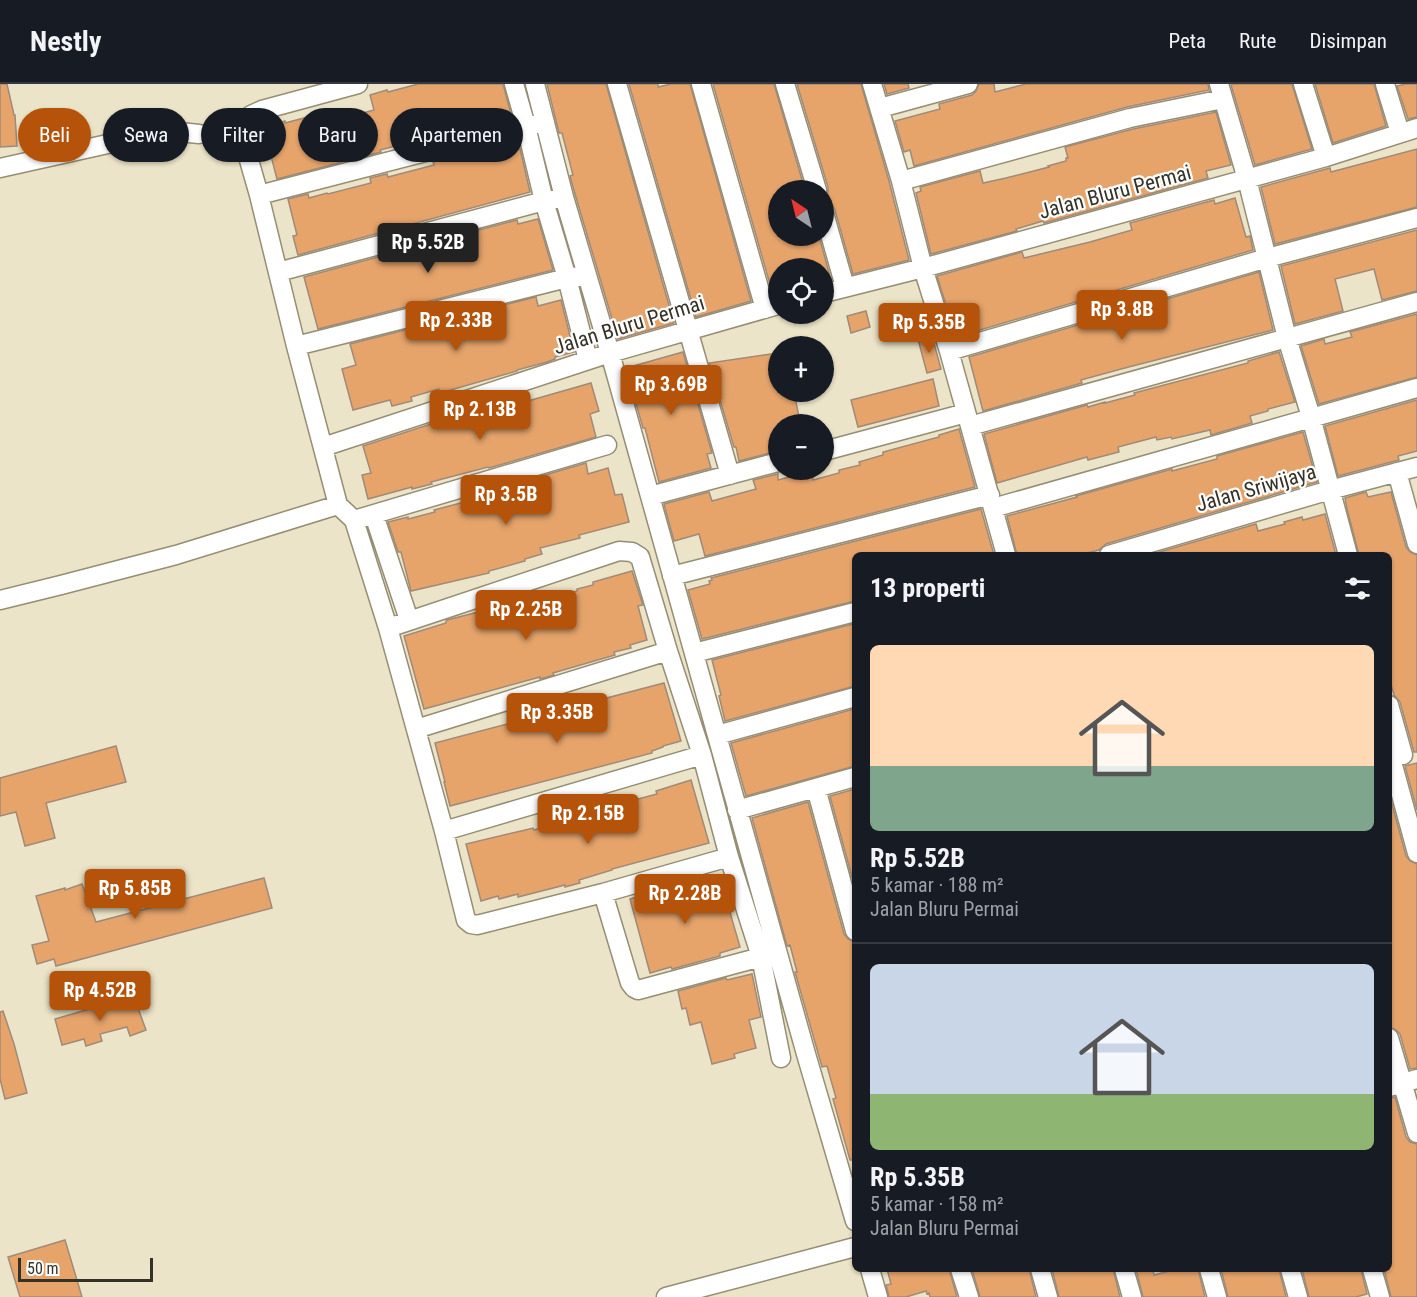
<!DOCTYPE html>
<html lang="id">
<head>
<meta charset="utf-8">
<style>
	:root { --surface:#171b24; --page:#242831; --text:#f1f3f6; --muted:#9ea1a6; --line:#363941; --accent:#b45309 }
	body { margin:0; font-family:"Roboto Condensed",sans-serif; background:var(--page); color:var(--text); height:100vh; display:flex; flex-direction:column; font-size:22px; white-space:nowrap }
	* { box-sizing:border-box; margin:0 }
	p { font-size:20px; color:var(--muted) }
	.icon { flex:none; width:33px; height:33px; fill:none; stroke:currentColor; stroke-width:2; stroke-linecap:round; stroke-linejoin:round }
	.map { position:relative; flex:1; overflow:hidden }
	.details { position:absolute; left:852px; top:468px; width:540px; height:720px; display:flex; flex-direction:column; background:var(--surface); border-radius:9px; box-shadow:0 2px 4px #0004 }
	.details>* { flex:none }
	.banner { position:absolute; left:18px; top:24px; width:570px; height:54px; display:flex; gap:12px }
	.needle { width:39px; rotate:325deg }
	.buttons { position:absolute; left:768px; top:96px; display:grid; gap:12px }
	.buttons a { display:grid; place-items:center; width:66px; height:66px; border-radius:50%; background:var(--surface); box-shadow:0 2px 4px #0004; font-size:30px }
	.scale { position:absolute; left:18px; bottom:15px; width:135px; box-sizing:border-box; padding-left:6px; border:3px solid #343126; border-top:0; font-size:16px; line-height:21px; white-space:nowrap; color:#343126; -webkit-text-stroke:4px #fff; paint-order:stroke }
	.price { position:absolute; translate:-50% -51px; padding:0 14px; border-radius:6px; background:var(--accent); color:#fff; font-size:20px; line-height:39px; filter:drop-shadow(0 2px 3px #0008) }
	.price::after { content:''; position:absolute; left:50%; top:36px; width:18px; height:14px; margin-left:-9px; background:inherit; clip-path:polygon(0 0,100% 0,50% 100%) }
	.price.on { background:#222; color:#fff }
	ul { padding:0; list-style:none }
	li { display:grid; align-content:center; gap:12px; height:318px; padding:0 18px }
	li+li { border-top:2px solid var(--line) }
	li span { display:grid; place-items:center; height:186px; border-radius:9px; color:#555 }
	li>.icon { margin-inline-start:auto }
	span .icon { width:108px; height:108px; fill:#fffc; stroke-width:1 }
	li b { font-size:26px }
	h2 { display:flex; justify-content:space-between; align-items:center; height:72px; padding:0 18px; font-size:26px }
	.chip { padding:0 21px; border-radius:27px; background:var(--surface); box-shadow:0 2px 4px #0004; font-size:21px; line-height:54px }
	.chip.on { background:var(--accent); color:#fff }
	header { display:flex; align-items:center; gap:36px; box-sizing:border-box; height:84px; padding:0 30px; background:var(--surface); border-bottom:2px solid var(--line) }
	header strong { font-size:28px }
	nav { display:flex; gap:33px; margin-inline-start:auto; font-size:21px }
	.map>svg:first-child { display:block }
</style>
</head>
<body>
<header>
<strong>Nestly</strong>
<nav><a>Peta</a><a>Rute</a><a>Disimpan</a></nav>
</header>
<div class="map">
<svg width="1417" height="1213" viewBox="0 0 1417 1213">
	<rect width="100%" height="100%" fill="#ece4c8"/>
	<path fill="#e6a46b" stroke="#a08a78" stroke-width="1.5" d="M 0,0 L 7,0 L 14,31 L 15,31 L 17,62 L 0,63 Z
		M 418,0 L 503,0 L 512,34 L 427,56 L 427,54 L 380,66 L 381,68 L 277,95 L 271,72 L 274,71 L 267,42 L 285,37 L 285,39 L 323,29 L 326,39 L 374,26 L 370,11 L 387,6 L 388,8 Z
		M 547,0 L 606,0 L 674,239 L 618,255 L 575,110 L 570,92 L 573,91 L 562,49 L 559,49 Z
		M 629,0 L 658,0 L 658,3 L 671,0 L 690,0 L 751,217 L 696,233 Z
		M 713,0 L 774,0 L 805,106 L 778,106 L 778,152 L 819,152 L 831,196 L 824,198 L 824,184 L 778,184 L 778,210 L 773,211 Z
		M 797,0 L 861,0 L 889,97 L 909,176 L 853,190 L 835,126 L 832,121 L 828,119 L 826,112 L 828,108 L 828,103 Z
		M 884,0 L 908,0 L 909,4 L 887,10 Z
		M 979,0 L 994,0 L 995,8 L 1026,0 L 1208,0 L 1209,6 L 1127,23 L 914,82 L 910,66 L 904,68 L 895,37 L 940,25 L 939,20 L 972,11 L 976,7 Z
		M 1233,0 L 1292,0 L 1312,65 L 1255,81 L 1231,1 Z
		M 1315,0 L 1374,0 L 1386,42 L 1333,59 Z
		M 1406,0 L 1417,0 L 1417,33 L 1408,35 L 1397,2 Z
		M 1216,28 L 1231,81 L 1206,87 L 1208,94 L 1044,139 L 1043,137 L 1016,145 L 1017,147 L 931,170 L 916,109 L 921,107 L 920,103 L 980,87 L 983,99 L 1006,94 L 1049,83 L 1048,82 L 1066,77 L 1066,74 L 1068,74 L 1065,63 L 1133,45 Z
		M 518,56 L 530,108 L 298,171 L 293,152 L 297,151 L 288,115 L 308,110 L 309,114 L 327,109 L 328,110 L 371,99 L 370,94 L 387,90 L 388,93 L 434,81 L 433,78 Z
		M 1417,65 L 1417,123 L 1275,160 L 1261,103 L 1330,84 L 1331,88 Z
		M 1235,114 L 1246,153 L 1250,152 L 1253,166 L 956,253 L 937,192 L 1022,168 L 1024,174 L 1090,158 L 1132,146 L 1130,139 L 1214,116 L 1215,120 Z
		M 538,135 L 553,186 L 318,245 L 304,193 L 389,170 L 390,177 L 412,171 L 477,155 L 475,147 L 517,136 L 518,140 Z
		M 1417,146 L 1417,207 L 1382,216 L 1374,185 L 1335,195 L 1343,227 L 1295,240 L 1281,182 Z
		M 1259,188 L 1273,246 L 1121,285 L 1081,296 L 1082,299 L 983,327 L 969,273 Z
		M 536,213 L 538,222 L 561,216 L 574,268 L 555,273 L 555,275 L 547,278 L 517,286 L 517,287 L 440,309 L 439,305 L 411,313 L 412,317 L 392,322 L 390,316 L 353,326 L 342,285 L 356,281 L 350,260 Z
		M 866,227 L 870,243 L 851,249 L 847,232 Z
		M 1417,230 L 1417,293 L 1319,320 L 1301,262 L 1324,255 L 1325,260 L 1352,253 L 1350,248 Z
		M 932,252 L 941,285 L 927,289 L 918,255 Z
		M 683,268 L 712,369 L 707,370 L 711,384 L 659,398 L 645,344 L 643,344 L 626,284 Z
		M 1279,268 L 1295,318 L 1268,325 L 1268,327 L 1250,332 L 1252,339 L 1211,351 L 1210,346 L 1172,355 L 1171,353 L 1157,356 L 1156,353 L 1118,363 L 1119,368 L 1088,376 L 1087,373 L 997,399 L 984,350 L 1087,321 L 1088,323 L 1105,318 L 1105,319 L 1135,311 L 1134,309 L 1248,279 L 1248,277 Z
		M 778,269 L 778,308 L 794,308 L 800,338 L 778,340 L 778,367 L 739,377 L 736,363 L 734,363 L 709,279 Z
		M 933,295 L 939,322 L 858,343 L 851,316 Z
		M 591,299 L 599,327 L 590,330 L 596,353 L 489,384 L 488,383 L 431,398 L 432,400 L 412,405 L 412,403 L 368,415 L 362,391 L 371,389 L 363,362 L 437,338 L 437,339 L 520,316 L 521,319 Z
		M 1417,316 L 1417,367 L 1398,372 L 1399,376 L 1338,392 L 1325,342 Z
		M 959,345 L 975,403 L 705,472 L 699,450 L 674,457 L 664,420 L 709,408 L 712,417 L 756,405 L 753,396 L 778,390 L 778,396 L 811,387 L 813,396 L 839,389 L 839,386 L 860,381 L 859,378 L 883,371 L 883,368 L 939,353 L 939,351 Z
		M 1303,348 L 1317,398 L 1106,460 L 1099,466 L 1079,471 L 1017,471 L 1007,432 L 1077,413 L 1076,412 L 1172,385 L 1172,387 L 1217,375 L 1217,372 Z
		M 586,379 L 588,390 L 608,384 L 615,411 L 622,410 L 629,438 L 579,451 L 580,454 L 540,464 L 542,470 L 525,475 L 525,477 L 489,487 L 489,489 L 411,507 L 401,468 L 398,468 L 388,438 L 408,433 L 408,435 L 435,428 L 434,426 L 495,410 L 494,406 Z
		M 1366,408 L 1368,413 L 1391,408 L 1406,463 L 1410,468 L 1417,471 L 1417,668 L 1414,668 L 1400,618 L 1394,611 L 1389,593 L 1389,471 L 1359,471 L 1347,425 L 1345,414 Z
		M 981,425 L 994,471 L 855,471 L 855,517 L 702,555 L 688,506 L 710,500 L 709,497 L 712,496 L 711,494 Z
		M 1325,430 L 1336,471 L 1149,471 L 1256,440 L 1258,447 L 1285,440 L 1284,438 L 1302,433 L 1303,436 Z
		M 632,487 L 643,521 L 638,522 L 647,556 L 630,561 L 631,564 L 614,568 L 615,571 L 553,589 L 554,591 L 540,595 L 540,593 L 424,625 L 404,552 L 446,539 L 446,537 L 447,536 L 498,523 L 499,526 L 577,507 L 577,505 L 593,501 L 593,498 Z
		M 853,540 L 855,546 L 855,602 L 725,637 L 719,612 L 721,611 L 712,576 Z
		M 664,599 L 681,657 L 663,662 L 663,663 L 652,667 L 652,669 L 450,722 L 444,698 L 445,698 L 435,659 Z
		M 854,625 L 855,630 L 855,682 L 746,712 L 731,659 Z
		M 116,662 L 126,698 L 46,719 L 55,754 L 25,762 L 16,728 L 0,732 L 0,694 Z
		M 1417,679 L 1417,726 L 1405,682 Z
		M 691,696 L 709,759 L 612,785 L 612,786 L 579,796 L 580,799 L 565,803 L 565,801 L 518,813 L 518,810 L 499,815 L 498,812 L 481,817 L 466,760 L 521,747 L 533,744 L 534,746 L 624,721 L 623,719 L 657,710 L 656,707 Z
		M 855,705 L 855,804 L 830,712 Z
		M 1389,709 L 1406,772 L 1410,777 L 1417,780 L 1417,984 L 1410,985 L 1400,950 L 1396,946 L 1389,943 Z
		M 808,718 L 844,850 L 848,855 L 855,858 L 855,1076 L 850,1076 L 833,1015 L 836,1014 L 827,982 L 822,983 L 795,888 L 797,888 L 790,861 L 787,862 L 752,734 Z
		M 264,794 L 272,824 L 56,882 L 54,875 L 37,880 L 32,861 L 49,857 L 36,812 L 65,804 L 65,806 L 82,800 L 96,838 Z
		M 720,794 L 740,863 L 720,869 L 720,872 L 672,885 L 671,883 L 650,889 L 630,815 L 647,810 L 648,812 Z
		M 752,890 L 761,933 L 749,936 L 756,964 L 734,970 L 735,974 L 712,980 L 701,938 L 690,941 L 686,924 L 682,925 L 678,907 L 726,894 L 727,896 Z
		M 134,913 L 146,946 L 130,952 L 127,943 L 100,950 L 102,957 L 86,962 L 84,955 L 62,961 L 55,935 L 93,924 L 93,925 L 114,919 L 115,920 Z
		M 3,927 L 14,960 L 27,1009 L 5,1015 L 0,995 L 0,928 Z
		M 1395,1013 L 1406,1053 L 1410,1058 L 1417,1060 L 1417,1213 L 1391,1213 L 1384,1185 L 1389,1185 L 1389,1014 Z
		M 65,1156 L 82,1213 L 20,1213 L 8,1173 Z
		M 887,1185 L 949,1185 L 957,1213 L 930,1213 L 929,1209 L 927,1210 L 926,1207 L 906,1213 L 889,1213 L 886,1201 L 891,1200 Z
		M 972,1185 L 1029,1185 L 1036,1213 L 980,1213 Z
		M 1052,1185 L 1113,1185 L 1120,1213 L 1059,1213 Z
		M 1136,1185 L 1153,1185 L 1154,1191 L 1177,1185 L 1198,1185 L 1205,1213 L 1143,1213 Z
		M 1221,1185 L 1279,1185 L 1286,1213 L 1228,1213 Z
		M 1302,1185 L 1361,1185 L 1367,1210 L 1356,1213 L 1309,1213 Z"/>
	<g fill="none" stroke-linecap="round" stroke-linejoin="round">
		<g stroke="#958d74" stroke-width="21">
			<path id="minor" d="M 358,0 L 262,26 L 251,31 L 246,36 L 241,48 L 259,111 L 296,262 L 338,421 L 354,436 L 388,544 L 444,747 L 466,836 L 471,840 L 477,841 L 603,809 L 729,773
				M 514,0 L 526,42 L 544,117 L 567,194 L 588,276
				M 535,0 L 564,113 L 610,269 L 806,970 L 855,1137
				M 617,0 L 730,391
				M 701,0 L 765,225
				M 785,0 L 817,106
				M 872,0 L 901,97 L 923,184 L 949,267 L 1006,471
				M 1219,0 L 1247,95 L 1287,254 L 1311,333 L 1348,471
				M 1303,0 L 1326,73
				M 1385,0 L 1400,49
				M 880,24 L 968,0
				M 0,84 L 148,51 L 170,47 L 199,50
				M 901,97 L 1130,34 L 1223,15
				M 259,111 L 526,42 L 545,38
				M 824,129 L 845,203
				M 278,188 L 544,117 L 564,113
				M 824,209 L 923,184 L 1326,73 L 1417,44
				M 296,262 L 567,194 L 587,191
				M 949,267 L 1267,174 L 1417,134
				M 970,342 L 1417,218
				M 323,363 L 610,269 L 778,221
				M 824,367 L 966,329
				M 1397,388 L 1417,460
				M 650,412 L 778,378
				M 993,424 L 1417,304
				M 374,431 L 409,536
				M 354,436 L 607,361
				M 1109,471 L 1330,406 L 1417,383
				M 672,492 L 990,411
				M 0,516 L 61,501 L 176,471 L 338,421
				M 388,544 L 619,467 L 632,468 L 640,473 L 668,567 L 702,671 L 729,773 L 761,873 L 781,974
				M 694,569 L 855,528
				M 1389,621 L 1403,671
				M 416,645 L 668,567
				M 717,651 L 855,613
				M 1391,674 L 1417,769
				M 816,704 L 855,847
				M 737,726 L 855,693
				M 444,747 L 702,671
				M 603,809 L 630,899 L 634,904 L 638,906 L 761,873
				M 1389,954 L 1417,1049
				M 1389,1003 L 1417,995
				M 870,1185 L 878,1213
				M 960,1185 L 969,1213
				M 1040,1185 L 1048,1213
				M 1124,1185 L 1132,1213
				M 1209,1185 L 1217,1213
				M 1290,1185 L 1298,1213
				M 1372,1185 L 1380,1213
				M 666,1213 L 855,1163"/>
		</g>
		<use href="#minor" stroke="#fff" stroke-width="18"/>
	</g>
	<g text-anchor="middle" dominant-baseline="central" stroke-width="4.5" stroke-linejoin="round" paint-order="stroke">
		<g font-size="21" fill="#343126" stroke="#fff">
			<text transform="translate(1115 108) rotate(-15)">Jalan Bluru Permai</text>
			<text transform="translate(629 241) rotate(-17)">Jalan Bluru Permai</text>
			<text transform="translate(1256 404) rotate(-16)">Jalan Sriwijaya</text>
		</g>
	</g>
</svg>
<div class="buttons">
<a><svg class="needle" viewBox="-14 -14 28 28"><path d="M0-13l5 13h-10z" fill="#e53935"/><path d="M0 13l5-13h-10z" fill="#9ea1a6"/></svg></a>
<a><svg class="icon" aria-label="locate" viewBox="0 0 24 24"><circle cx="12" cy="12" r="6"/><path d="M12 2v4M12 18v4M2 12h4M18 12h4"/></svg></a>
<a>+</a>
<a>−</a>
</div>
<div class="scale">50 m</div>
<b class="price on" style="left:428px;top:190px">Rp 5.52B</b>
<b class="price" style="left:1122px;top:257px">Rp 3.8B</b>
<b class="price" style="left:456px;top:268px">Rp 2.33B</b>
<b class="price" style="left:929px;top:270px">Rp 5.35B</b>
<b class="price" style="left:671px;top:332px">Rp 3.69B</b>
<b class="price" style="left:480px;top:357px">Rp 2.13B</b>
<b class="price" style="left:506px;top:442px">Rp 3.5B</b>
<b class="price" style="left:526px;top:557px">Rp 2.25B</b>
<b class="price" style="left:557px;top:660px">Rp 3.35B</b>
<b class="price" style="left:588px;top:761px">Rp 2.15B</b>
<b class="price" style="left:135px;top:836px">Rp 5.85B</b>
<b class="price" style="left:685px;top:841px">Rp 2.28B</b>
<b class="price" style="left:100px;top:938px">Rp 4.52B</b>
<div class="banner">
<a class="chip on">Beli</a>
<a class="chip">Sewa</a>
<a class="chip">Filter</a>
<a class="chip">Baru</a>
<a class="chip">Apartemen</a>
</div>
<section class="details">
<h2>13 properti<svg class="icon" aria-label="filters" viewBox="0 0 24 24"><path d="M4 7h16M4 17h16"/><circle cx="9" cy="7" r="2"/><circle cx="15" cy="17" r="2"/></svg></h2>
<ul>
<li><span style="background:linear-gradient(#ffd9b3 65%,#7fa58c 0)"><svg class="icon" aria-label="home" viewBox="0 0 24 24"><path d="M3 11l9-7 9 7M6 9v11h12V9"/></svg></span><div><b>Rp 5.52B</b><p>5 kamar · 188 m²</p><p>Jalan Bluru Permai</p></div></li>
<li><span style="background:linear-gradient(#c9d6e8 70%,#8fb573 0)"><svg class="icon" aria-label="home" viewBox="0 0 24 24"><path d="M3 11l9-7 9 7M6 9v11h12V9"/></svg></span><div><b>Rp 5.35B</b><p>5 kamar · 158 m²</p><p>Jalan Bluru Permai</p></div></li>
</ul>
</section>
</div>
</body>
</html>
